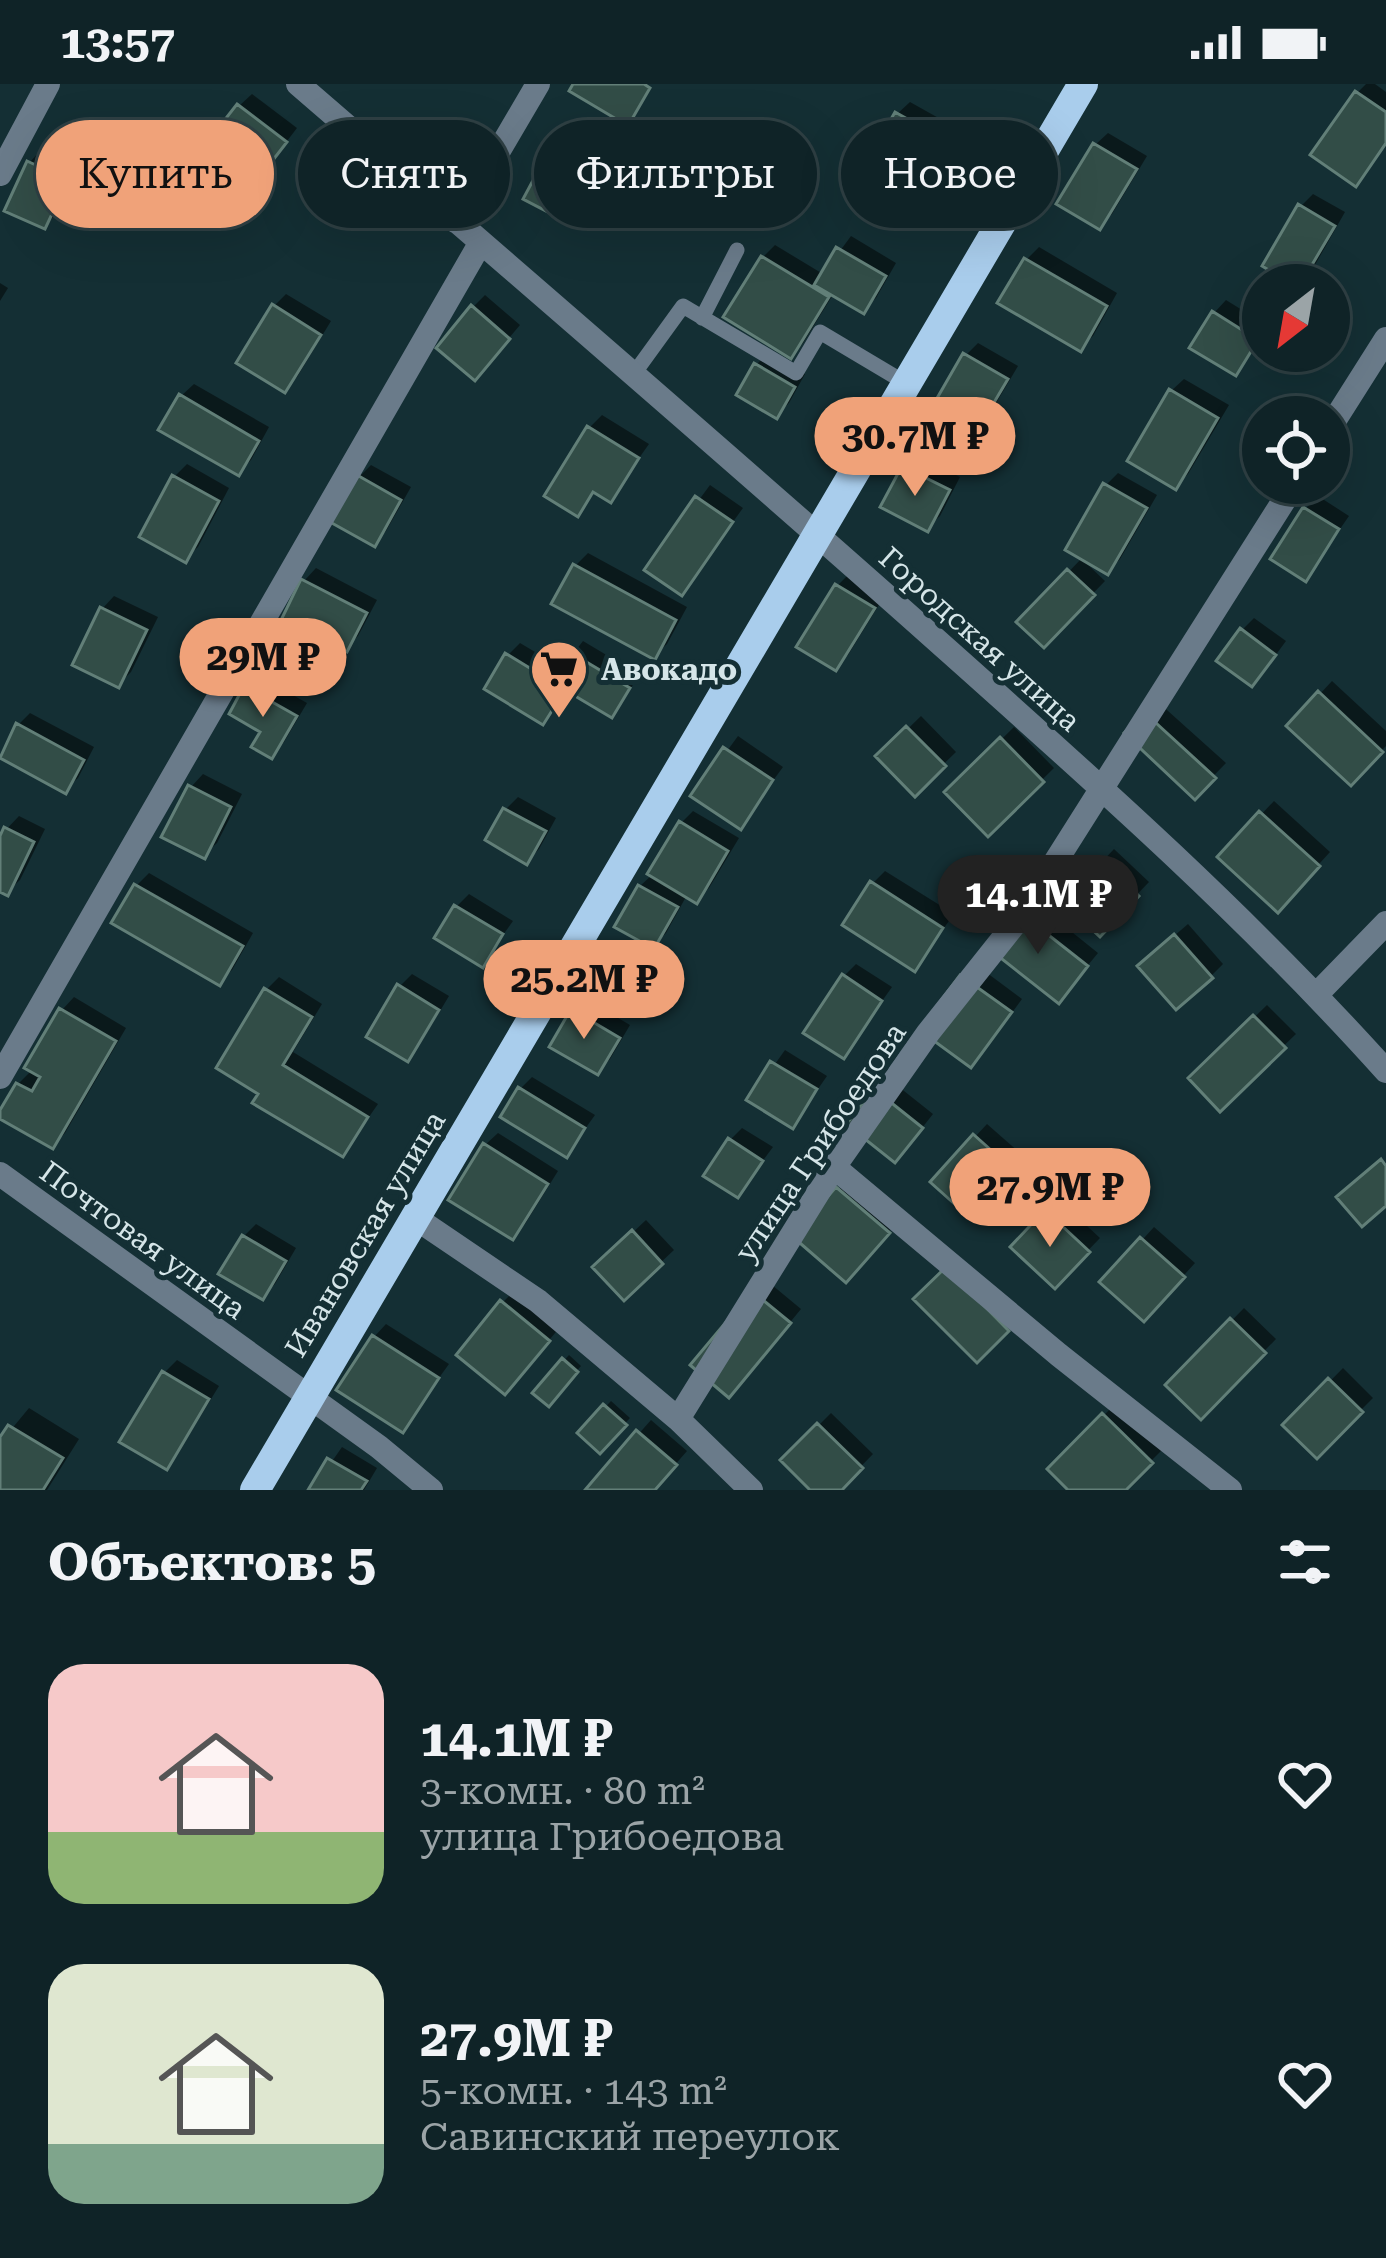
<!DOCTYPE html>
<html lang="ru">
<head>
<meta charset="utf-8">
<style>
	:root { --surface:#0f2327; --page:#182b2f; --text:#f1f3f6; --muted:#9ba4a7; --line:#2f4044; --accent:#f0a279 }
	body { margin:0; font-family:"Roboto Serif",serif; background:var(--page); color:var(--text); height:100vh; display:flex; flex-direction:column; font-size:45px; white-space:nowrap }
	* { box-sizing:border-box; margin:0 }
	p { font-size:39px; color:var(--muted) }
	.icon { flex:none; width:66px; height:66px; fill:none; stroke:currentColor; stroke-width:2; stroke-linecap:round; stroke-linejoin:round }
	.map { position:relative; height:1406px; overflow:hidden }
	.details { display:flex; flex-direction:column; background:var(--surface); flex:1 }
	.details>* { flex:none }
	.banner { position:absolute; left:36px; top:36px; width:1314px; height:108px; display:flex; gap:24px }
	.needle { width:78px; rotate:211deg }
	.fabs { position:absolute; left:1242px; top:180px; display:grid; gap:24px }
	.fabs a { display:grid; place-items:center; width:108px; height:108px; border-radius:50%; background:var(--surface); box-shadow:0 12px 48px #0002,0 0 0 3px var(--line); font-size:60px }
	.price { position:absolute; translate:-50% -102px; padding:0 27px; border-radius:42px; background:var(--accent); color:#111; font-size:39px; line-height:78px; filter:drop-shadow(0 3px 6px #0008) }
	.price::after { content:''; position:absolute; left:50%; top:72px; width:36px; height:27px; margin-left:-18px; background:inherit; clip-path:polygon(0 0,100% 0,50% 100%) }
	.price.selected { background:#222; color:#fff }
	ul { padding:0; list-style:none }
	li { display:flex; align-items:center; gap:36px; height:300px; padding:0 48px }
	li span { display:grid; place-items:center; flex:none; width:336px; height:240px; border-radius:36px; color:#555 }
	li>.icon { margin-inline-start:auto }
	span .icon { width:144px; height:144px; fill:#fffc; stroke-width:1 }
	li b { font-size:51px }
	h2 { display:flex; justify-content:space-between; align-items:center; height:144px; padding:0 48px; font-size:51px }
	.chip { padding:0 42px; border-radius:54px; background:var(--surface); box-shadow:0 12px 48px #0002,0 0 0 3px var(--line); font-size:42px; line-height:108px }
	.chip.selected { background:var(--accent); color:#111 }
	.status { display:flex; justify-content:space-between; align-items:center; height:84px; padding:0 60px; background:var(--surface); direction:ltr }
	.status svg { height:33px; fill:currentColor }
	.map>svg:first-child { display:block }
</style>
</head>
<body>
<div class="status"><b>13:57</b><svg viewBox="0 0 49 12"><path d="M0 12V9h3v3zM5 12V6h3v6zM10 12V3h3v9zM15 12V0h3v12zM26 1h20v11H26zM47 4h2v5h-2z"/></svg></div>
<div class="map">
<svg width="1386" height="1406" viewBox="0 0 1386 1406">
	<rect width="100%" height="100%" fill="#142f34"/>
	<path fill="#0007" d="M 1366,0 L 1375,0 L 1386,8 L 1386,60 L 1355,99 L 1357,9 Z
		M 252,10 L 297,44 L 261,91 L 239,22 Z
		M 910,18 L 960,46 L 939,84 L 926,96 L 897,30 Z
		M 1108,49 L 1147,72 L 1112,130 L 1099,142 L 1095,61 Z
		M 560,62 L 602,84 L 581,123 L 568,136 L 548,74 Z
		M 41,66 L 78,83 L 57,129 L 45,142 L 29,79 Z
		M 1313,110 L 1345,128 L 1311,188 L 1298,200 L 1301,122 Z
		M 851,152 L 896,179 L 876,214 L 863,226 L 834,209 L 803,259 L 791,271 L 763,173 L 775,161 L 823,190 Z
		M 1039,163 L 1117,209 L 1093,252 L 1080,264 L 1026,176 Z
		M 0,199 L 8,204 L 0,217 Z
		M 286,210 L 331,237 L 297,293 L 285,305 L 274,222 Z
		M 485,211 L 520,241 L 487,280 L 473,223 Z
		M 1226,216 L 1263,239 L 1263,251 L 1235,288 L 1214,229 Z
		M 978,259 L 1018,282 L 992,326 L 979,338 L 966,271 Z
		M 768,269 L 805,290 L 789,319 L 777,331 L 756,281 Z
		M 1184,295 L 1229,321 L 1188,390 L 1176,402 L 1171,307 Z
		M 194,300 L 269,343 L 251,376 L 239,388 L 181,312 Z
		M 602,331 L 649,360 L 610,415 L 596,407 L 577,430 L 589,344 Z
		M 917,371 L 960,393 L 940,432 L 927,444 L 904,384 Z
		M 187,380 L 229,404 L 198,463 L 185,475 L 174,393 Z
		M 371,381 L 411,403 L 386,447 L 374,459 L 359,393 Z
		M 1118,389 L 1157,411 L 1120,475 L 1108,488 L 1084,477 L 1105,497 L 1044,560 L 1020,538 L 1083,473 L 1106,401 Z
		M 710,401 L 743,424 L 682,508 L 648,485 Z
		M 1318,412 L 1349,432 L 1306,494 L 1305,425 Z
		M 588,469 L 687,523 L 667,560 L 654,572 L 575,482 Z
		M 316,484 L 377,516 L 358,552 L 346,564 L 304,497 Z
		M 849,490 L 885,511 L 848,571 L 836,584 L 837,502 Z
		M 114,512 L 158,533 L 131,588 L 119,600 L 102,525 Z
		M 1254,534 L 1286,557 L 1264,587 L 1242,546 Z
		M 583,557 L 640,591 L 612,630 L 568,604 L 543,637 L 508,571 L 520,559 L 562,584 Z
		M 259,592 L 307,619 L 284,658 L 272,671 L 247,604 Z
		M 1332,597 L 1386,647 L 1386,662 L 1351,698 L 1290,642 Z
		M 1158,618 L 1226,679 L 1195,711 L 1128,649 Z
		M 30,629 L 94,663 L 78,694 L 65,706 L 18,641 Z
		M 921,632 L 956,668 L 915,708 L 880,672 Z
		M 1014,643 L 1054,684 L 988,749 L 948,708 Z
		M 738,652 L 783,683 L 740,742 L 695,711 Z
		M 203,690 L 242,710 L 217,759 L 204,771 L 191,703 Z
		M 518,713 L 556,734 L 539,765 L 527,777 L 506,725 Z
		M 1274,717 L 1330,768 L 1278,825 L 1221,773 Z
		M 693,727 L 739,754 L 709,804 L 696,816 L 687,811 L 666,849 L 653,862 L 640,802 L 653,790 L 681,739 Z
		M 19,732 L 45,745 L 20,796 L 7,808 L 0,804 L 0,752 Z
		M 1114,765 L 1149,798 L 1100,849 L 1065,817 Z
		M 885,787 L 954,830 L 915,884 L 873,799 Z
		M 149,789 L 253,849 L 232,886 L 219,898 L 136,802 Z
		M 469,810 L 513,837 L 482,880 L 456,823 Z
		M 1032,816 L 1098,869 L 1070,903 L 992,863 Z
		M 1188,840 L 1223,880 L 1211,892 L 1153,870 Z
		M 856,880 L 892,903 L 843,972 L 844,892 Z
		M 975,880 L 1022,915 L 983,968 Z
		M 412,890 L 449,912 L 419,962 L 407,975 L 400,902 Z
		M 279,893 L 322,920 L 293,968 L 378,1020 L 343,1070 L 262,1009 L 266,906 Z
		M 74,913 L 126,944 L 65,1049 L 53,1062 L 18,1000 L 33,985 L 62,926 Z
		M 586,915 L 630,941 L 610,975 L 598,987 L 573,927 Z
		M 1267,921 L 1296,950 L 1220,1023 L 1192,994 Z
		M 785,966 L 827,992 L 793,1041 L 750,1015 Z
		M 532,993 L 595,1031 L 567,1070 L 520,1005 Z
		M 889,995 L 933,1030 L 907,1063 L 877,1007 Z
		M 987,1040 L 1021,1070 L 980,1116 L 934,1097 Z
		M 742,1044 L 773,1063 L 738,1110 L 730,1056 Z
		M 498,1049 L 558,1087 L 525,1140 L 513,1152 L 485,1061 Z
		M 851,1092 L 900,1135 L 858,1183 L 797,1153 Z
		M 1059,1116 L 1100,1154 L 1055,1201 L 1014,1163 Z
		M 646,1136 L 674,1166 L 624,1213 L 596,1183 Z
		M 256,1140 L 296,1164 L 275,1200 L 263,1212 L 244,1152 Z
		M 1154,1143 L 1195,1179 L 1156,1222 L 1104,1198 Z
		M 766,1196 L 801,1225 L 741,1298 Z
		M 515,1206 L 560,1243 L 517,1295 L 503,1218 Z
		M 1244,1224 L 1276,1255 L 1201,1332 L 1169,1301 Z
		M 386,1240 L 449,1280 L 402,1345 L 374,1253 Z
		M 569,1271 L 581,1282 L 548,1319 L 536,1308 Z
		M 177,1276 L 219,1302 L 178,1369 L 166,1382 L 164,1289 Z
		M 1343,1284 L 1373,1314 L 1317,1370 L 1287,1341 Z
		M 611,1317 L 630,1334 L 600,1366 L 581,1349 Z
		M 1116,1319 L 1163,1365 L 1122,1406 L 1051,1385 Z
		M 29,1324 L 79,1355 L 47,1406 L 0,1406 L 0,1359 Z
		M 831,1329 L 873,1370 L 838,1406 L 784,1376 Z
		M 651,1336 L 687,1367 L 653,1406 L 589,1406 Z
		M 342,1363 L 377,1384 L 364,1406 L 312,1406 Z"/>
	<path fill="#324d47" stroke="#627f78" stroke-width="3" d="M 573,0 L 644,0 L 650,4 L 628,42 L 569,7 Z
		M 1355,7 L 1386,28 L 1386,59 L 1356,103 L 1310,71 Z
		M 237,20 L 287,58 L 249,107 L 199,69 Z
		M 895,28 L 950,59 L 927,100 L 872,69 Z
		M 1093,59 L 1137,85 L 1100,146 L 1056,120 Z
		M 546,72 L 592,97 L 569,139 L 523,115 Z
		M 27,77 L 68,96 L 45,145 L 4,127 Z
		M 1298,120 L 1335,142 L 1300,201 L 1294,201 L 1262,182 Z
		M 836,163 L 886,192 L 864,230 L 814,201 Z
		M 761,172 L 829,213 L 791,275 L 723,233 Z
		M 1024,174 L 1107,222 L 1081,268 L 997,219 Z
		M 272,220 L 321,251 L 285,309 L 236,279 Z
		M 471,221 L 510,255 L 475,297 L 436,264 Z
		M 1212,227 L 1258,256 L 1236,292 L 1189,264 Z
		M 963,269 L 1008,295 L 980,342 L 936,316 Z
		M 754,279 L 795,303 L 777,335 L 736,311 Z
		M 1169,305 L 1218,334 L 1176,406 L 1127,377 Z
		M 179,310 L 259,357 L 239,392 L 158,346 Z
		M 587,342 L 639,374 L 611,419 L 593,408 L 578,433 L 544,412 Z
		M 902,382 L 950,406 L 928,448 L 880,423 Z
		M 172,391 L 219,417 L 186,479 L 139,453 Z
		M 357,391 L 401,416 L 375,463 L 330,438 Z
		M 1103,399 L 1147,424 L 1108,491 L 1065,466 Z
		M 695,412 L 733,438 L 682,512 L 644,486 Z
		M 1303,423 L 1339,445 L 1306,498 L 1270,475 Z
		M 573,480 L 676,536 L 655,576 L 551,520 Z
		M 1067,485 L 1095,511 L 1044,564 L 1016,538 Z
		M 301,495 L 367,529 L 347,568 L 282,534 Z
		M 835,500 L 875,524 L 836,587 L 796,563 Z
		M 100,523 L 147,546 L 119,604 L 72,581 Z
		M 1240,544 L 1276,571 L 1252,603 L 1216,577 Z
		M 568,567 L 630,604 L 612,634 L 565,606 L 543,641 L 484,605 L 505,569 L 551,597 Z
		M 244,602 L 297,632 L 272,675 L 251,663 L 260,648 L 229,630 Z
		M 1318,607 L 1383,668 L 1351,702 L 1286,642 Z
		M 1144,628 L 1216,694 L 1195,716 L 1124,649 Z
		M 16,639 L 84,676 L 66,710 L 0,674 Z
		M 906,642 L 946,682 L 915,713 L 875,672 Z
		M 1000,653 L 1044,698 L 988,753 L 944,708 Z
		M 723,663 L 773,696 L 741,746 L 690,712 Z
		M 188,701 L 231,723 L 205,775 L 161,753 Z
		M 503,724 L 546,747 L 527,781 L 485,756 Z
		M 1259,727 L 1320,782 L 1278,829 L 1217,773 Z
		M 679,737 L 728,767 L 697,820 L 647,790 Z
		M 4,743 L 34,758 L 8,812 L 0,808 L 0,752 Z
		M 1100,775 L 1139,812 L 1100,853 L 1061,817 Z
		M 870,797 L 943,844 L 915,888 L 842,841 Z
		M 134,800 L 243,862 L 220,902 L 111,839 Z
		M 638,801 L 678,823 L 654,865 L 614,843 Z
		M 454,821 L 503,850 L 483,884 L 434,854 Z
		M 1018,827 L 1088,882 L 1059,920 L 988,864 Z
		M 1174,850 L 1213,894 L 1176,926 L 1137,882 Z
		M 842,890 L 882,917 L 844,975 L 803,949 Z
		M 960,891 L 1012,928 L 971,984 L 919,946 Z
		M 397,900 L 439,926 L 408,978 L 366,953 Z
		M 264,904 L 312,933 L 283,981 L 368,1033 L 343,1073 L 252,1019 L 258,1010 L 216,984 Z
		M 59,924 L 116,957 L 53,1065 L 0,1035 L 0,1026 L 16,999 L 32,1007 L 40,993 L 24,984 Z
		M 571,925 L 620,954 L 598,991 L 549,963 Z
		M 1253,931 L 1286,964 L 1220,1028 L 1188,994 Z
		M 770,977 L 817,1005 L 793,1045 L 746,1016 Z
		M 518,1003 L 585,1044 L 567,1074 L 500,1033 Z
		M 874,1005 L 923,1044 L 895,1079 L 846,1040 Z
		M 973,1050 L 1011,1084 L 968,1132 L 930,1098 Z
		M 728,1054 L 763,1077 L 738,1114 L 703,1092 Z
		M 483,1059 L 548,1100 L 513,1156 L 448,1116 Z
		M 1381,1075 L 1386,1082 L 1386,1122 L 1362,1143 L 1336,1113 Z
		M 836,1103 L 890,1149 L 846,1199 L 793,1153 Z
		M 1045,1126 L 1090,1168 L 1055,1205 L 1010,1163 Z
		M 632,1146 L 663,1180 L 624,1217 L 592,1183 Z
		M 242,1151 L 286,1177 L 263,1216 L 218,1190 Z
		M 1140,1153 L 1185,1193 L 1144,1238 L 1099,1198 Z
		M 946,1183 L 1009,1247 L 977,1279 L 913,1215 Z
		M 752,1207 L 791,1239 L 729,1314 L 690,1281 Z
		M 500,1216 L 550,1257 L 505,1311 L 456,1271 Z
		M 1230,1234 L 1266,1269 L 1201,1336 L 1165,1301 Z
		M 372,1251 L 439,1294 L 403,1349 L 336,1306 Z
		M 562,1274 L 578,1288 L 549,1323 L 532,1309 Z
		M 162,1287 L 209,1315 L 167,1386 L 119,1358 Z
		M 1328,1294 L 1363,1328 L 1317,1375 L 1282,1341 Z
		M 603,1320 L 627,1341 L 600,1370 L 577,1349 Z
		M 1102,1329 L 1153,1379 L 1126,1406 L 1068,1406 L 1047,1385 Z
		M 817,1339 L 863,1384 L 842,1406 L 810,1406 L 780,1376 Z
		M 8,1341 L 63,1374 L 43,1406 L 0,1406 L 0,1353 Z
		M 636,1346 L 677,1381 L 655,1406 L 585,1406 Z
		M 327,1374 L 367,1397 L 361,1406 L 308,1406 Z"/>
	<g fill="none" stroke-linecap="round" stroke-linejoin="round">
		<path stroke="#6a7b8a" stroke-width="15" d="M 702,234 L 737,166
			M 633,291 L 683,222 L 796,289 L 820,248 L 909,301"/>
		<path stroke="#6a7b8a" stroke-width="24" d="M 298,0 C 511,184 724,367 934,554 C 1090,693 1247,832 1386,987
			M 0,90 L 48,0
			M 457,138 L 538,0
			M 1329,345 L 1386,255
			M 1317,910 L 1386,839
			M 0,993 L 481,158
			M 834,1083 L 1059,1271 L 1230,1406
			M 0,1090 L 379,1363 L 431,1406
			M 417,1135 L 538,1217 L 678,1335 L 751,1406
			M 678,1335 L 834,1083 L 928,949 L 1021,832 L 1295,399"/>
		<path stroke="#a9cdec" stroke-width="30" d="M 255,1406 L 1083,0"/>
	</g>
	<defs>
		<g id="supermarket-pin" transform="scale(3)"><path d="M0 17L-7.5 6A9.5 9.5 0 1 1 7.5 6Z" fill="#f0a279" stroke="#142f34"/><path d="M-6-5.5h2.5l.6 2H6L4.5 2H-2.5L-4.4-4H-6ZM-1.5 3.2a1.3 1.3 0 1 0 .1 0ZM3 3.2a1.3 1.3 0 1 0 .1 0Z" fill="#111"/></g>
	</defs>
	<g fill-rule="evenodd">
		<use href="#supermarket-pin" x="559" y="585"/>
	</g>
	<g text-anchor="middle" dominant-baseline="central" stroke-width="10" stroke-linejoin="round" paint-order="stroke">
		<g font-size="30" fill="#d5e5e8" stroke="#142f34">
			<text transform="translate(980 555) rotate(42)">Городская улица</text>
			<text transform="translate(820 1058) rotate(-56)">улица Грибоедова</text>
			<text transform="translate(365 1150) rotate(-59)">Ивановская улица</text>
			<text transform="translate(143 1156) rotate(36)">Почтовая улица</text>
		</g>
		<g font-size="30" font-weight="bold" fill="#d5e5e8" stroke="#142f34" text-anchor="start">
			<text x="601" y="585">Авокадо</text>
		</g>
	</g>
</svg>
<div class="fabs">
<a><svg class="needle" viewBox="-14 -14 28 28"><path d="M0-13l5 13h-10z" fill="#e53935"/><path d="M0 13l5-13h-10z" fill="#9ba4a7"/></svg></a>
<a><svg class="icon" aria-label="locate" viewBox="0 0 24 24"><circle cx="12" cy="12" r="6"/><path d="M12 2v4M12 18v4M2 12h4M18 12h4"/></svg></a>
</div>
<b class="price" style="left:915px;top:415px">30.7M ₽</b>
<b class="price" style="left:263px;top:636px">29M ₽</b>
<b class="price selected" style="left:1038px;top:873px">14.1M ₽</b>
<b class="price" style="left:584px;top:958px">25.2M ₽</b>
<b class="price" style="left:1050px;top:1166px">27.9M ₽</b>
<div class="banner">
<a class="chip selected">Купить</a>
<a class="chip">Снять</a>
<a class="chip">Фильтры</a>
<a class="chip">Новое</a>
</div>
</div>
<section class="details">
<h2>Объектов: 5<svg class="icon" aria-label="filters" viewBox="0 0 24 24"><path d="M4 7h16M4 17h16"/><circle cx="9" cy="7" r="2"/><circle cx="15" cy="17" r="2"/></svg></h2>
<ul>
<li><span style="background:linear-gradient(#f6c9c9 70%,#8fb573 0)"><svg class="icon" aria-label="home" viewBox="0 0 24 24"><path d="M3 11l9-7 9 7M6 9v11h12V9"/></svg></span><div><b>14.1M ₽</b><p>3-комн. · 80 m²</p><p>улица Грибоедова</p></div><svg class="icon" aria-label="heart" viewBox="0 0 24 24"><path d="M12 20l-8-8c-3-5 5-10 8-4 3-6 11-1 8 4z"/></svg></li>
<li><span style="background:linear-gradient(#dfe7d0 75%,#7fa58c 0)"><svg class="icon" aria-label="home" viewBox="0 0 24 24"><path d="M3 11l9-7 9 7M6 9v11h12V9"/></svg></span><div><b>27.9M ₽</b><p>5-комн. · 143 m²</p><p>Савинский переулок</p></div><svg class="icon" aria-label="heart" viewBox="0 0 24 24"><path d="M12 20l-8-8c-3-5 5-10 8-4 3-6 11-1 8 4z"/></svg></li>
</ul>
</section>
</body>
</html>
